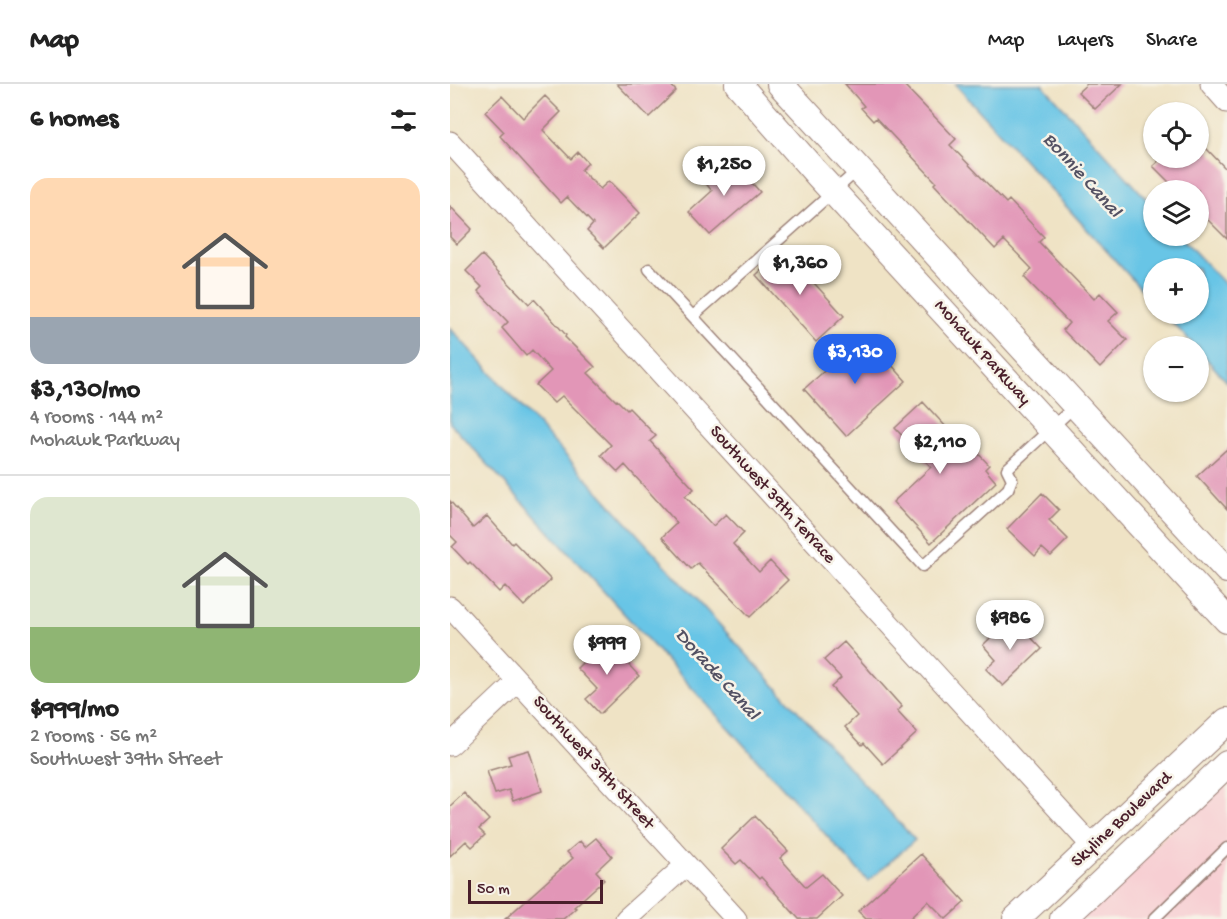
<!DOCTYPE html>
<html lang="en">
<head>
<meta charset="utf-8">
<style>
	:root { --surface:#fff; --page:#f6f6f6; --text:#222; --muted:#767676; --line:#e0e0e0; --accent:#2563eb }
	body { margin:0; font-family:"Gochi Hand",sans-serif; background:var(--page); color:var(--text); height:100vh; display:flex; flex-direction:column; font-size:22px; white-space:nowrap }
	* { box-sizing:border-box; margin:0 }
	p { font-size:20px; color:var(--muted) }
	.icon { flex:none; width:33px; height:33px; fill:none; stroke:currentColor; stroke-width:2; stroke-linecap:round; stroke-linejoin:round }
	.map { position:relative; flex:1; overflow:hidden }
	.side { display:flex; flex-direction:column; background:var(--surface); width:450px }
	.side>* { flex:none }
	.fabs { position:absolute; left:693px; top:18px; display:grid; gap:12px }
	.fabs a { display:grid; place-items:center; width:66px; height:66px; border-radius:50%; background:var(--surface); box-shadow:0 2px 4px #0004; font-size:30px }
	.scale { position:absolute; left:18px; bottom:15px; width:135px; box-sizing:border-box; padding-left:6px; border:3px solid #4a1f2b; border-top:0; font-size:16px; line-height:21px; white-space:nowrap; color:#4a1f2b; -webkit-text-stroke:4px #f7f3e8; paint-order:stroke }
	.price { position:absolute; translate:-50% -51px; padding:0 14px; border-radius:21px; background:#fff; color:#222; font-size:20px; line-height:39px; filter:drop-shadow(0 2px 3px #0008) }
	.price::after { content:''; position:absolute; left:50%; top:36px; width:18px; height:14px; margin-left:-9px; background:inherit; clip-path:polygon(0 0,100% 0,50% 100%) }
	.price.on { background:var(--accent); color:#fff }
	ul { padding:0; list-style:none }
	li { display:grid; align-content:center; gap:12px; height:318px; padding:0 30px }
	li+li { border-top:2px solid var(--line) }
	li span { display:grid; place-items:center; height:186px; border-radius:18px; color:#555 }
	li>.icon { margin-inline-start:auto }
	span .icon { width:108px; height:108px; fill:#fffc; stroke-width:1 }
	li b { font-size:26px }
	h2 { display:flex; justify-content:space-between; align-items:center; height:72px; padding:0 30px; font-size:26px }
	header { display:flex; align-items:center; gap:36px; box-sizing:border-box; height:84px; padding:0 30px; background:var(--surface); border-bottom:2px solid var(--line) }
	header strong { font-size:28px }
	nav { display:flex; gap:33px; margin-inline-start:auto; font-size:21px }
	main { display:flex; flex:1; min-height:0 }
	.map>svg:first-child { display:block }
</style>
</head>
<body>
<header>
<strong>Map</strong>
<nav><a>Map</a><a>Layers</a><a>Share</a></nav>
</header>
<main>
<section class="side">
<h2>6 homes<svg class="icon" aria-label="filters" viewBox="0 0 24 24"><path d="M4 7h16M4 17h16"/><circle cx="9" cy="7" r="2"/><circle cx="15" cy="17" r="2"/></svg></h2>
<ul>
<li><span style="background:linear-gradient(#ffd9b3 75%,#9aa5b1 0)"><svg class="icon" aria-label="home" viewBox="0 0 24 24"><path d="M3 11l9-7 9 7M6 9v11h12V9"/></svg></span><div><b>$3,130/mo</b><p>4 rooms · 144 m²</p><p>Mohawk Parkway</p></div></li>
<li><span style="background:linear-gradient(#dfe7d0 70%,#8fb573 0)"><svg class="icon" aria-label="home" viewBox="0 0 24 24"><path d="M3 11l9-7 9 7M6 9v11h12V9"/></svg></span><div><b>$999/mo</b><p>2 rooms · 56 m²</p><p>Southwest 39th Street</p></div></li>
</ul>
</section>
<div class="map">
<svg width="777" height="835" viewBox="0 0 777 835">
	<rect width="100%" height="100%" fill="#f7f3e8"/>
	<filter id="ink" filterUnits="userSpaceOnUse"><feTurbulence type="fractalNoise" baseFrequency=".0167" numOctaves="2"/><feDisplacementMap in="SourceGraphic" scale="12" xChannelSelector="R" yChannelSelector="G"/><feConvolveMatrix kernelMatrix="1 2 1 2 8 2 1 2 1" color-interpolation-filters="sRGB"/></filter>
	<filter id="wash" filterUnits="userSpaceOnUse"><feTurbulence type="fractalNoise" baseFrequency=".008" numOctaves="4" result="noise"/><feDisplacementMap in="SourceGraphic" scale="24" xChannelSelector="R" yChannelSelector="G"/><feGaussianBlur stdDeviation="1.35" result="paint"/><feColorMatrix in="noise" values="0 0 0 0 0 0 0 0 0 0 0 0 0 0 0 0 0 1.4 0 .05"/><feComposite in="paint" operator="in"/></filter>
	<g filter="url(#wash)">
		<rect width="100%" height="100%" fill="#efe3c5"/>
		<path fill="#f7cfd3" d="M 777,694 L 777,835 L 627,835 Z"/>
		<path fill="#68c5e6" stroke="#597288" stroke-width="1.5" d="M 505,0 L 592,0 L 703,122 L 704,152 L 730,152 L 777,202 L 777,298 L 749,267 L 748,262 L 745,262 L 714,230 L 748,230 L 748,184 L 704,184 L 703,218 Z
			M 0,244 L 465,756 L 418,797 L 0,339 Z"/>
		<g id="blocks">
			<path fill="#e296b7" d="M 167,0 L 220,0 L 226,7 L 199,33 Z
				M 395,0 L 453,0 L 506,55 L 500,61 L 556,119 L 559,116 L 594,153 L 589,158 L 644,215 L 650,209 L 668,228 L 658,237 L 677,256 L 650,284 L 613,246 L 619,239 L 574,193 L 582,185 L 554,156 L 545,165 L 484,100 L 486,98 L 426,34 L 423,37 L 411,24 L 414,22 Z
				M 637,0 L 672,0 L 645,25 L 628,8 Z
				M 52,12 L 73,34 L 95,12 L 111,28 L 93,46 L 121,75 L 128,68 L 138,79 L 131,86 L 150,105 L 159,97 L 190,129 L 154,164 L 137,147 L 143,140 L 117,113 L 111,119 L 50,52 L 54,48 L 35,28 Z
				M 755,63 L 777,86 L 777,155 L 748,126 L 748,106 L 727,106 L 703,82 L 712,74 L 748,74 L 748,70 Z
				M 280,74 L 310,108 L 260,151 L 239,128 L 262,107 L 254,97 Z
				M 0,122 L 22,145 L 7,160 L 0,153 Z
				M 334,166 L 394,232 L 366,258 L 306,191 Z
				M 32,171 L 79,220 L 84,215 L 116,251 L 115,253 L 145,283 L 138,289 L 166,317 L 167,316 L 177,326 L 179,324 L 206,352 L 200,357 L 244,405 L 235,412 L 263,442 L 276,430 L 294,449 L 283,460 L 309,488 L 320,477 L 338,496 L 300,533 L 248,479 L 241,485 L 212,453 L 227,439 L 175,381 L 168,388 L 151,371 L 161,361 L 112,312 L 104,319 L 86,301 L 101,287 L 82,266 L 76,272 L 52,244 L 58,238 L 28,207 L 32,203 L 16,187 Z
				M 415,251 L 456,297 L 396,352 L 354,305 Z
				M 473,318 L 522,371 L 526,367 L 539,381 L 535,385 L 546,398 L 481,459 L 443,418 L 481,383 L 445,344 Z
				M 777,365 L 777,425 L 747,392 Z
				M 592,409 L 609,426 L 599,436 L 618,455 L 601,472 L 592,464 L 585,472 L 557,445 Z
				M 0,417 L 23,444 L 37,432 L 62,460 L 64,458 L 101,496 L 74,522 L 55,502 L 49,508 L 20,478 L 18,480 L 2,463 L 7,458 L 0,451 Z
				M 562,533 L 592,565 L 553,602 L 536,585 L 546,576 L 533,561 Z
				M 156,556 L 189,592 L 150,630 L 136,615 L 147,605 L 127,584 Z
				M 394,558 L 452,623 L 447,627 L 467,649 L 433,680 L 414,659 L 412,661 L 395,643 L 407,632 L 381,603 L 391,594 L 374,576 Z
				M 79,666 L 92,707 L 63,717 L 59,706 L 45,710 L 37,687 L 61,680 L 58,672 Z
				M 14,709 L 39,736 L 29,745 L 35,751 L 22,763 L 16,757 L 0,772 L 0,722 Z
				M 305,732 L 338,767 L 330,774 L 356,803 L 372,790 L 392,812 L 367,835 L 349,835 L 311,793 L 309,795 L 291,776 L 286,780 L 271,765 Z
				M 146,754 L 162,772 L 146,787 L 154,796 L 124,823 L 126,824 L 113,835 L 55,835 L 123,774 L 117,768 L 130,757 L 135,763 Z
				M 471,770 L 515,818 L 496,835 L 478,817 L 459,835 L 416,835 L 408,827 Z"/>
		</g>
	</g>
	<g filter="url(#ink)">
		<use href="#blocks" fill-opacity="0" stroke="#9c8178" stroke-width="1.5"/>
		<g fill="none" stroke-linecap="round" stroke-linejoin="round">
			<g stroke="#9c8178" stroke-width="13">
				<path id="service" d="M 199,185 L 473,482 L 558,405 L 562,395 L 557,385 L 625,322
					M 243,232 L 408,86
					M 704,835 L 777,764"/>
			</g>
			<g stroke="#9c8178" stroke-width="23">
				<path id="minor" d="M 761,0 L 777,18
					M 0,58 L 643,763
					M 0,523 L 286,835
					M 0,661 L 68,597
					M 176,835 L 236,781"/>
			</g>
			<g stroke="#9c8178" stroke-width="28">
				<path id="tertiary" d="M 288,0 L 367,90 L 777,536
					M 330,0 L 777,486
					M 566,835 L 777,637
					M 613,835 L 777,680"/>
			</g>
			<use href="#service" stroke="#fff" stroke-width="10"/>
			<use href="#minor" stroke="#fff" stroke-width="21"/>
			<use href="#tertiary" stroke="#fff" stroke-width="26"/>
		</g>
	</g>
	<g text-anchor="middle" dominant-baseline="central" stroke-width="5" stroke-linejoin="round" paint-order="stroke">
		<g font-size="18" fill="#4a1f2b" stroke="#f7f3e8">
			<text transform="translate(532 269) rotate(48)">Mohawk Parkway</text>
			<text transform="translate(322 411) rotate(48)">Southwest 39th Terrace</text>
			<text transform="translate(143 679) rotate(48)">Southwest 39th Street</text>
			<text transform="translate(672 736) rotate(-43)">Skyline Boulevard</text>
		</g>
		<g font-size="20" font-style="italic" fill="#535163" stroke="#f7f3e8">
			<text transform="translate(631 92) rotate(48)">Bonnie Canal</text>
			<text transform="translate(266 591) rotate(48)">Dorade Canal</text>
		</g>
	</g>
</svg>
<div class="fabs">
<a><svg class="icon" aria-label="locate" viewBox="0 0 24 24"><circle cx="12" cy="12" r="6"/><path d="M12 2v4M12 18v4M2 12h4M18 12h4"/></svg></a>
<a><svg class="icon" aria-label="layers" viewBox="0 0 24 24"><path d="M12 4l9 5-9 5-9-5zM3 14l9 5 9-5"/></svg></a>
<a>+</a>
<a>−</a>
</div>
<div class="scale">50 m</div>
<b class="price" style="left:274px;top:113px">$1,250</b>
<b class="price" style="left:350px;top:212px">$1,360</b>
<b class="price on" style="left:405px;top:301px">$3,130</b>
<b class="price" style="left:490px;top:391px">$2,110</b>
<b class="price" style="left:560px;top:567px">$986</b>
<b class="price" style="left:157px;top:592px">$999</b>
</div>
</main>
</body>
</html>
